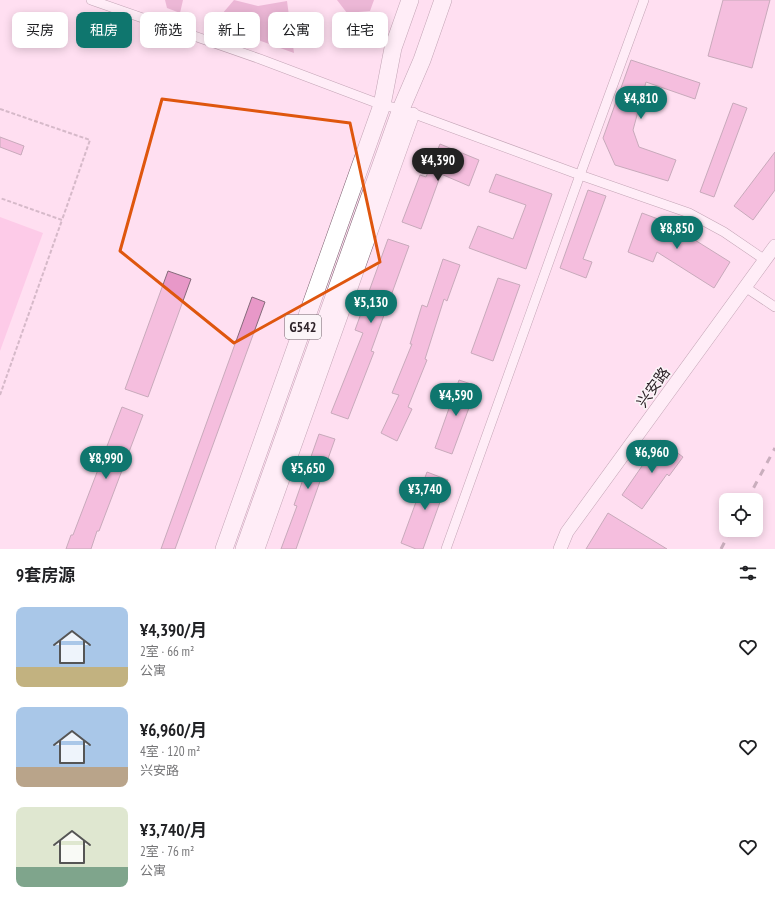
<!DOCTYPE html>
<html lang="zh">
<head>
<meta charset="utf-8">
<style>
	:root { --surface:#fff; --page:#f2f2f2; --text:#202124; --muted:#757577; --accent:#0f766e }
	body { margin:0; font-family:"PT Sans Narrow","Noto Sans SC",sans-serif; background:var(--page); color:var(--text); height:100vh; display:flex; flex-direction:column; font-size:15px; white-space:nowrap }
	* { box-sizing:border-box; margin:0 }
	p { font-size:13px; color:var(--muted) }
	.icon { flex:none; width:22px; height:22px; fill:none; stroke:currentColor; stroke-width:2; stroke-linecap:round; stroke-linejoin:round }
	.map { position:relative; height:549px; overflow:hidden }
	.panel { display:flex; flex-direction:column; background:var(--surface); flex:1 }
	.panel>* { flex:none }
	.hud { position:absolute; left:12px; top:12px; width:400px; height:36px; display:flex; gap:8px }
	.buttons { position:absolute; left:719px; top:493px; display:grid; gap:8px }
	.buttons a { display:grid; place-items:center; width:44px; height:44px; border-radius:8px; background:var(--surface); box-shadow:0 2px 10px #0003; font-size:20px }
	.price { position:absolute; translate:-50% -34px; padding:0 9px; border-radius:14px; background:var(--accent); color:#fff; font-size:13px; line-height:26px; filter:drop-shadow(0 1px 2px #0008) }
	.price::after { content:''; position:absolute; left:50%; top:24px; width:12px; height:9px; margin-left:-6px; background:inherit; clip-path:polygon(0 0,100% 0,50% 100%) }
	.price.current { background:#222; color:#fff }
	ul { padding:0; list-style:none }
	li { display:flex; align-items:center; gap:12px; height:100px; padding:0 16px }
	li span { display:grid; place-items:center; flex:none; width:112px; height:80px; border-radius:8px; color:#555 }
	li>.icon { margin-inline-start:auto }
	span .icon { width:48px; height:48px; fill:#fffc; stroke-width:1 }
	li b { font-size:17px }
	h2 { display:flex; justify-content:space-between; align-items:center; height:48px; padding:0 16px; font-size:17px }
	.tag { padding:0 14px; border-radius:8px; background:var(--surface); box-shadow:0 2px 10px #0003; font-size:14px; line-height:36px }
	.tag.current { background:var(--accent); color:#fff }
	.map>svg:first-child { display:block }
</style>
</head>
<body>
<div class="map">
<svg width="775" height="549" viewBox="0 0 775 549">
	<rect width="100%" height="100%" fill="#ffdff1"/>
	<path fill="#fbb4de" d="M 0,217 L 43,233 L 0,351 Z"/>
	<path fill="#d688b7" d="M 165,0 L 183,0 L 180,13 L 167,8 Z
		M 234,0 L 258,6 L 287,1 L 294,53 L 217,25 L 222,14 Z
		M 337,0 L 374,0 L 370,11 L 347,13 Z"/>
	<path fill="#e898c8" stroke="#856a7a" d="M 723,0 L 770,0 L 752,68 L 708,56 Z
		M 631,60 L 700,83 L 695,99 L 646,82 L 633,130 L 639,147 L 676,160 L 668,181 L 615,165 L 603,138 Z
		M 733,103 L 747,108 L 714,197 L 700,192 Z
		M 0,137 L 24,146 L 21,155 L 0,147 Z
		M 440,144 L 479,160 L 469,186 L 441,174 L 421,229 L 402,222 L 420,175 L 426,177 Z
		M 775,152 L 775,190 L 753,220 L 734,206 Z
		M 496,174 L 552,194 L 526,269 L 469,248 L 478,226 L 513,239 L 526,205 L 489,192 Z
		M 588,190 L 606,196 L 583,259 L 592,262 L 586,278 L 560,268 Z
		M 642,213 L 666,222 L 730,262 L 714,288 L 657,252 L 653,262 L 628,252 Z
		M 388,239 L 409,246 L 371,351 L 374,352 L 348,419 L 331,413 L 363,333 L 355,330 Z
		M 443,259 L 460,265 L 447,301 L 444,299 L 425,359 L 427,360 L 408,407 L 412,409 L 397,441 L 381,433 L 399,395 L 392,393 L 412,344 L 410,344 L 422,305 L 427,307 Z
		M 168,271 L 191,279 L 148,397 L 125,389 Z
		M 498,278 L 520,285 L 493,361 L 471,353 Z
		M 252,297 L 265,302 L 175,549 L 161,549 Z
		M 459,380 L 477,386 L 452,454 L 435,448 Z
		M 122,407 L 143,415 L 99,531 L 97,531 L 91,549 L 66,549 L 71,535 L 73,535 Z
		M 319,434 L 335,439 L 296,549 L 281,549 L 297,506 L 294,505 Z
		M 660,440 L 683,457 L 669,476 L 667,474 L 642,509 L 622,495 Z
		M 427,472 L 448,480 L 423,549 L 416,549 L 401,543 Z
		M 608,513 L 667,549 L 586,549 Z"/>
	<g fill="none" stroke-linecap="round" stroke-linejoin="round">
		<g stroke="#7b606f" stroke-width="10">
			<path id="street" d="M 91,0 L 260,59 L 382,105 L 401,109 L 580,175 L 689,213 L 724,232 L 765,260
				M 745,287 L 775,307
				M 446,549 L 580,175 L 644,0"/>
		</g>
		<g stroke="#7b606f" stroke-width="14">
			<path id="secondary" d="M 258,549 L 413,114
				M 560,549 L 567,532 L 775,246"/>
		</g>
		<g stroke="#7b606f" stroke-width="18">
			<path id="highway" d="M 224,549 L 382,105 L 393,48 L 410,0
				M 244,549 L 401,109 L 422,60 L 443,0"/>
		</g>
		<path stroke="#a48d9a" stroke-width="2" stroke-dasharray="4 2" stroke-linecap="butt" d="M 0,109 L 90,140 L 62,220 L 0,198
			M 0,395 L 62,220"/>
		<use href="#street" stroke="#fff" stroke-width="9"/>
		<use href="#secondary" stroke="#fff" stroke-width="13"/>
		<use href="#highway" stroke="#fff" stroke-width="17"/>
		<path stroke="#87737e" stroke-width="3" stroke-dasharray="7 7" stroke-linecap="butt" d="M 747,500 L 775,448
			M 721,549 L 731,530"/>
	</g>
	<path d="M0 0H775V549H0ZM 162,99 L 350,123 L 380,262 L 234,343 L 120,251 Z" fill="#ffdff1" fill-opacity=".55" fill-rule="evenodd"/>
	<path fill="none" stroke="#df560e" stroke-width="3" stroke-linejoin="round" d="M 162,99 L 350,123 L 380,262 L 234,343 L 120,251 Z"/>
	<g text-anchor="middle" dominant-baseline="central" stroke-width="3" stroke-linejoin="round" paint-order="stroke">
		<rect fill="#fbf5f8" stroke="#6c6368" stroke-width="1" x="285" y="315" width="36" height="24" rx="3"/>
		<g font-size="14" font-weight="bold" fill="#2f242a">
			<text x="303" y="327">G542</text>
		</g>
		<g font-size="15" fill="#2f242a" stroke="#fbf5f8">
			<text transform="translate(653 387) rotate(-54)">兴安路</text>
		</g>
	</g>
</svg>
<div class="buttons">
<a><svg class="icon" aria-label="locate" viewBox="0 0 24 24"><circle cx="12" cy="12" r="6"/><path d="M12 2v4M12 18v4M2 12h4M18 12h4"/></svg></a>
</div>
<b class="price" style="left:641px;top:120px">¥4,810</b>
<b class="price current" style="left:438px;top:182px">¥4,390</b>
<b class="price" style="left:677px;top:250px">¥8,850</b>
<b class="price" style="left:371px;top:324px">¥5,130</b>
<b class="price" style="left:456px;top:417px">¥4,590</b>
<b class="price" style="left:652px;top:474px">¥6,960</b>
<b class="price" style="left:106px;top:480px">¥8,990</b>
<b class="price" style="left:308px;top:490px">¥5,650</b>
<b class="price" style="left:425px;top:511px">¥3,740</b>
<div class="hud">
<a class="tag">买房</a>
<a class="tag current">租房</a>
<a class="tag">筛选</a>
<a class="tag">新上</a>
<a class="tag">公寓</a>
<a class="tag">住宅</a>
</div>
</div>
<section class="panel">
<h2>9套房源<svg class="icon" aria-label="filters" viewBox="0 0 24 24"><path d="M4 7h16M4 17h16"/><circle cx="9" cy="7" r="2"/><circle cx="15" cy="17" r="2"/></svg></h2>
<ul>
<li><span style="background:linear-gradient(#a9c7e8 75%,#c2b280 0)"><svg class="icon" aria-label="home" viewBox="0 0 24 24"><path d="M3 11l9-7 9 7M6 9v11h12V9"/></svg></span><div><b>¥4,390/月</b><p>2室 · 66 m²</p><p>公寓</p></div><svg class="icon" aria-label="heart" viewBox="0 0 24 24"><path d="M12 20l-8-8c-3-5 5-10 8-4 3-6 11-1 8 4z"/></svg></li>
<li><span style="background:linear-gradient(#a9c7e8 75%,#b9a48a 0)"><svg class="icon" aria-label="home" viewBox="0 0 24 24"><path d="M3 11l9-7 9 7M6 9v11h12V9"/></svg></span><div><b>¥6,960/月</b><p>4室 · 120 m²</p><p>兴安路</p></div><svg class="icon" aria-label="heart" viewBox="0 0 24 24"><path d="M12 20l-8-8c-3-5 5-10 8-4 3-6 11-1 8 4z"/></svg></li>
<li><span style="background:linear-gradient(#dfe7d0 75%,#7fa58c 0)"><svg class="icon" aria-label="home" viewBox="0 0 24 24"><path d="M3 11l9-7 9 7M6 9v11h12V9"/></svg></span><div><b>¥3,740/月</b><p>2室 · 76 m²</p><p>公寓</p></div><svg class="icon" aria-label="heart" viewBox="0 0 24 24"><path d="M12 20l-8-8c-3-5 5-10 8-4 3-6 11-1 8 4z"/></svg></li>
</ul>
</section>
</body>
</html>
